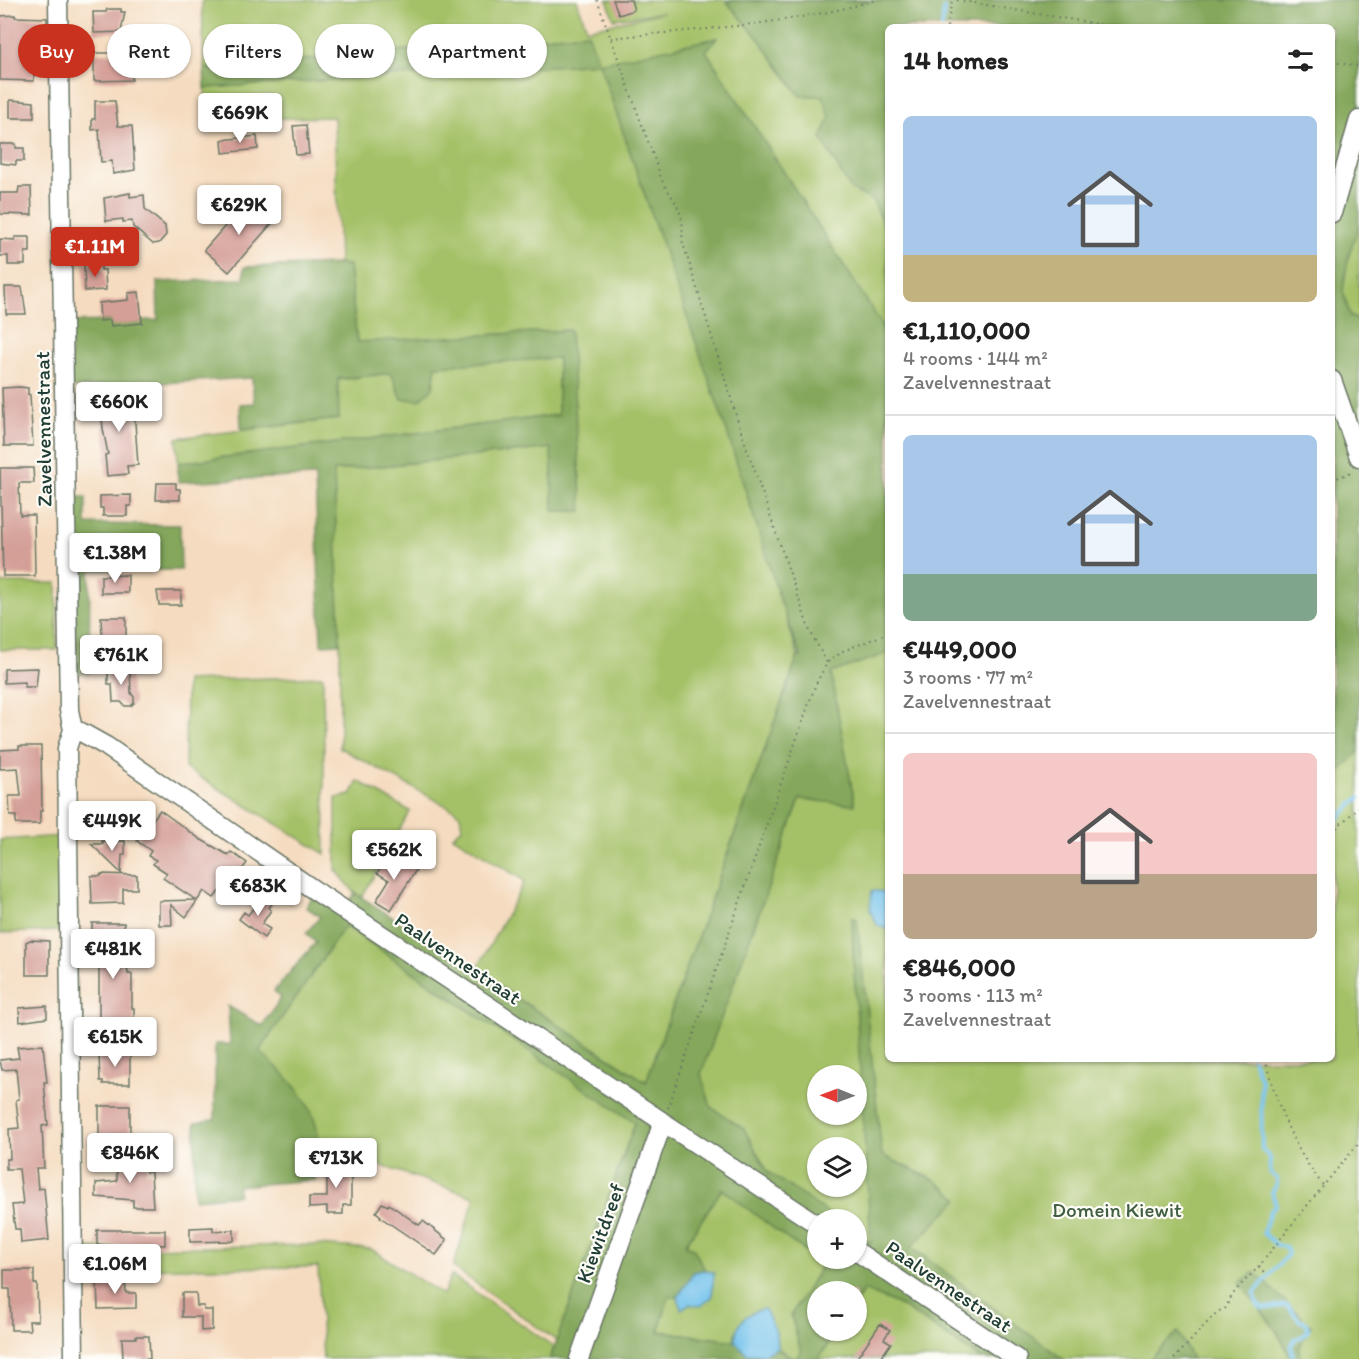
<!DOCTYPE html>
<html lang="en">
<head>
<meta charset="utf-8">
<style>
	:root { --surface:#fff; --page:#f6f6f6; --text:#222; --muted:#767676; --line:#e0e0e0; --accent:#c8321e }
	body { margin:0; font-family:Itim,sans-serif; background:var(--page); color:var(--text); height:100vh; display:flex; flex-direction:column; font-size:22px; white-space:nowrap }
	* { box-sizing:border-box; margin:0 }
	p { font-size:20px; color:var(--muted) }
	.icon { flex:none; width:33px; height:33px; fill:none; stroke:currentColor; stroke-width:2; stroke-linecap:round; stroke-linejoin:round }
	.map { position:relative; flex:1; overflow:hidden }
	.panel { position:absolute; left:885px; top:24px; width:450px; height:1038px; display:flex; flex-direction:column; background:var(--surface); border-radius:9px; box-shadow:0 2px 4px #0004 }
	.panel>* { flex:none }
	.guide { position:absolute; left:18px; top:24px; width:570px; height:54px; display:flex; gap:12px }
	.needle { width:39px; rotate:271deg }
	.fabs { position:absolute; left:807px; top:1065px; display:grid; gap:12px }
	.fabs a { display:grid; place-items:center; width:60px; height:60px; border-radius:50%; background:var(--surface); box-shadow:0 2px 4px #0004; font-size:30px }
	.price { position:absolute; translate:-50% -51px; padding:0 14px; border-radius:6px; background:#fff; color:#222; font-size:20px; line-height:39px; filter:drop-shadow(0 2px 3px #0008) }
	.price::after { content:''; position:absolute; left:50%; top:36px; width:18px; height:14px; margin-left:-9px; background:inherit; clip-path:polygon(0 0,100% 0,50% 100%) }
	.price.selected { background:var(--accent); color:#fff }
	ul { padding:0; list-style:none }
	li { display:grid; align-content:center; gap:12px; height:318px; padding:0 18px }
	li+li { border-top:2px solid var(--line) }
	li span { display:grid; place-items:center; height:186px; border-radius:9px; color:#555 }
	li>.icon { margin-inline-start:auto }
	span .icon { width:108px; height:108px; fill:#fffc; stroke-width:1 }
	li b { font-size:26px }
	h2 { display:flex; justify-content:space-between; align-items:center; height:72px; padding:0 18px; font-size:26px }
	.tag { padding:0 21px; border-radius:27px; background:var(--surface); box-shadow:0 2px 4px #0004; font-size:21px; line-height:54px }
	.tag.selected { background:var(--accent); color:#fff }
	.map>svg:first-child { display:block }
</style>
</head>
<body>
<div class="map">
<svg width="1359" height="1359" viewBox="0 0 1359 1359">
	<rect width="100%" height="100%" fill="#fdfcf7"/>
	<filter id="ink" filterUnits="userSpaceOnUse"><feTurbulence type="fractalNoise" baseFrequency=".0167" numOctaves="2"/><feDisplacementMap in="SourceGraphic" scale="12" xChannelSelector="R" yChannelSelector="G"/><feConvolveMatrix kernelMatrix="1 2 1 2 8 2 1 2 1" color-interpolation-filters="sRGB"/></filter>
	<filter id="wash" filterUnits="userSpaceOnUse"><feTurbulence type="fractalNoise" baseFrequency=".008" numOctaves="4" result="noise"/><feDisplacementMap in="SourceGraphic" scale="24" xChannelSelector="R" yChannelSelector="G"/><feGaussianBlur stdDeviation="1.35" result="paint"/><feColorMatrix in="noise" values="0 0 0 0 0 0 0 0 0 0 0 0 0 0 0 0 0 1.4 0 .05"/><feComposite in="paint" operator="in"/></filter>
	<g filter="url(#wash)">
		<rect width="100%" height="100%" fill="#f5dcc0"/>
		<path fill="#a5c167" stroke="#627f4e" stroke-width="1.5" fill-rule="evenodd" d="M 202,0 L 577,0 L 587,29 L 664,12 L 614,19 L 607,0 L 1359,0 L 1359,1359 L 1302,1359 L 1298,1348 L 1276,1330 L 1292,1359 L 1033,1359 L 857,1237 L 856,1220 L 831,1219 L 660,1101 L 801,658 L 784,610 L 798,656 L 646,1082 L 476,971 L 525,881 L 453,836 L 462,828 L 460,815 L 454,810 L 340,748 L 340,644 L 333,471 L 552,448 L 553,510 L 570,330 L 357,343 L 349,265 L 339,264 L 334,117 L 206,120 L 205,88 L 597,63 L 586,33 L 204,69 ZM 888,27 L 1332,27 L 1332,1059 L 888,1059 ZM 818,1076 L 856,1076 L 856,1114 L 818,1114 ZM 818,1148 L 856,1148 L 856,1186 L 818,1186 Z
			M 558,357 L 559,415 L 178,463 L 177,438 L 338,419 L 338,380 L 391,373 L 402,399 L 433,388 L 435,366 Z
			M 0,583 L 57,583 L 57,650 L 0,650 Z
			M 323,676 L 325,854 L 185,768 L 186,681 Z
			M 358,781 L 410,811 L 362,897 L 355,893 L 336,870 L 336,798 L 351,795 Z
			M 61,836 L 60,931 L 0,933 L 0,840 Z
			M 345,926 L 635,1123 L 557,1341 L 453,1267 L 475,1197 L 319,1145 L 316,1126 L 259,1051 Z
			M 722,1188 L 790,1241 L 824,1262 L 791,1315 L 801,1351 L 796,1359 L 777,1348 L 776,1332 L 735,1333 L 735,1341 L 658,1331 L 669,1295 L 678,1297 L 681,1308 L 714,1273 L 705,1270 L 693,1248 L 685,1245 Z
			M 319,1245 L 371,1249 L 443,1295 L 451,1275 L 554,1347 L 550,1359 L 323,1359 L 318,1267 L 79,1269 L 79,1249 Z
			M 864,1290 L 900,1305 L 982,1359 L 818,1359 L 837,1331 L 856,1330 L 857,1301 Z"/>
		<path fill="#84a75c" stroke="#527248" stroke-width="1.5" d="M 1359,0 L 1359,224 L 1348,258 L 1343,291 L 1350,316 L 1359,321 L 1359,751 L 1332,780 L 1332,27 L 888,27 L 888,235 L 873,200 L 851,190 L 821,138 L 830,118 L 823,96 L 800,96 L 758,38 L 726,1 Z
			M 588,33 L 599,63 L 717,38 L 706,51 L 888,334 L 888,653 L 831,673 L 855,805 L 800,799 L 701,1074 L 711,1107 L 744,1129 L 768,1172 L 837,1219 L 818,1220 L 817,1258 L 790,1241 L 722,1189 L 685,1245 L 693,1248 L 705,1270 L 694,1272 L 678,1297 L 669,1296 L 659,1331 L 735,1341 L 747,1354 L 763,1355 L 777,1348 L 795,1359 L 550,1359 L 635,1123 L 345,926 L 259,1051 C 287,1075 320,1107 319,1147 C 319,1158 316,1169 315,1180 L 237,1186 L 239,1195 L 194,1199 L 195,1123 L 215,1119 L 215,1044 L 230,1044 L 228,1006 L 262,1026 L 281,998 L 274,991 L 316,942 L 306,933 L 320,917 L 306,907 L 313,896 L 341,914 L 355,893 L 646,1082 L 798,656 L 801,657 L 780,600 L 728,435 L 599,63 L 205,88 L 204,69 Z
			M 339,264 L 349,265 L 357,342 L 570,330 L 582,511 L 553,511 L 551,448 L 334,471 L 340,644 L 321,645 L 315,476 L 178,482 L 178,463 L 558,415 L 558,358 L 436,366 L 433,388 L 420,400 L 402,399 L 391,373 L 338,379 L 339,419 L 241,429 L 240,404 L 254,403 L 252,378 L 70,388 L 71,322 L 158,320 L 157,282 L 244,279 L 244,267 Z
			M 72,497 L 86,497 L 86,524 L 180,525 L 181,570 L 90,570 L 89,673 L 74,673 Z
			M 852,917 L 857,919 L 882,1155 L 934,1180 L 959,1199 L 911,1247 L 1063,1359 L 982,1359 L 900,1305 L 864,1290 L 857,1301 L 856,1292 L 818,1292 L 818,1330 L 837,1331 L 818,1359 L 796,1359 L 801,1351 L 791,1315 L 824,1262 L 818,1259 L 856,1258 L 857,1233 L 871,1243 L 853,957 Z
			M 1254,1272 L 1311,1326 L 1298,1348 L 1302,1359 L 1292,1359 L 1276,1330 L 1240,1283 Z
			M 1178,1332 L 1192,1359 L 1149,1359 Z"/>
		<path fill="#71c1ec" stroke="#487f90" stroke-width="1.5" d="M 872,891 L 888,892 L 888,929 L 878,926 L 870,910 Z
			M 705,1270 L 714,1273 L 712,1297 L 701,1306 L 689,1304 L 681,1309 L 678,1297 L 694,1272 Z
			M 765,1309 L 776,1332 L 777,1348 L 763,1355 L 747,1354 L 735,1341 C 735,1323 748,1311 765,1309 Z"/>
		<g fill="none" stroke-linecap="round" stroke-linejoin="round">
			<path stroke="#71c1ec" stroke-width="4" d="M 942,27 L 944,8
				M 1332,824 L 1359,798
				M 1253,1059 L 1261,1081 L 1262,1149 L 1270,1158 C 1270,1167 1267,1173 1277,1178 L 1277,1184 L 1272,1193 L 1276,1205 L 1270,1211 L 1263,1233 L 1276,1245 L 1286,1247 L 1288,1254 L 1255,1292 C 1254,1318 1274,1304 1288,1306 L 1300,1321 L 1304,1321 L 1307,1324 L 1308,1330 L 1303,1336 L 1295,1339 L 1291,1346 L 1293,1359"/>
		</g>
		<g id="blocks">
			<path fill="#d49f97" d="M 613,0 L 631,0 L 634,10 L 619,15 Z
				M 107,9 L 121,9 L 121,12 L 125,12 L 121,32 L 94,33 L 93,12 L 106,12 Z
				M 15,15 L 15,17 L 47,18 L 47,45 L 33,45 L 34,81 L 0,80 L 0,16 Z
				M 94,53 L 132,53 L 132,80 L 94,81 Z
				M 10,100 L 34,102 L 34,118 L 10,118 Z
				M 95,101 L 115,101 L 118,126 L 132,126 L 135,170 L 113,174 L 112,161 L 101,162 L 99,129 L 92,130 L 92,119 L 95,119 Z
				M 306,125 L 309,154 L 296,155 L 293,126 Z
				M 257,136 L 258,149 L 223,153 L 222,140 Z
				M 0,144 L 16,144 L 16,148 L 24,148 L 24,161 L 16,161 L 16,165 L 0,163 Z
				M 19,187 L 31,187 L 32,215 L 0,214 L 0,193 L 18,193 Z
				M 130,193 L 130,197 L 144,195 L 145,209 L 165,226 L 166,235 L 159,243 L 153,244 L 133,227 L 132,221 L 123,222 L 123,219 L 106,221 L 104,198 Z
				M 248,200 L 273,222 L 229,272 L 204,250 Z
				M 15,237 L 30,237 L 30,252 L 25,252 L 25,265 L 8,265 L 8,256 L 0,256 L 0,239 L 15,240 Z
				M 101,263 L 101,270 L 105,270 L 106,290 L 85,291 L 84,264 Z
				M 5,287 L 22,287 L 26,314 L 6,314 Z
				M 139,292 L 142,323 L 111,326 L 110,320 L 100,321 L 99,303 L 128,300 L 128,293 Z
				M 20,387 L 28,388 L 28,394 L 30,395 L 33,446 L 4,446 L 2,388 Z
				M 133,394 L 138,465 L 127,466 L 128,474 L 107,476 L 105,455 L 108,454 L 103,429 L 100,396 Z
				M 0,468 L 33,468 L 34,483 L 19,483 L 20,515 L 34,515 L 35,576 L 3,576 Z
				M 157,483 L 176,483 L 176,489 L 180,489 L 180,500 L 156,500 Z
				M 131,495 L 131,506 L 127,506 L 127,516 L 103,516 L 103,508 L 100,508 L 100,496 Z
				M 128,575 L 128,593 L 101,593 L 101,576 Z
				M 157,591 L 181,591 L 181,605 L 159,605 Z
				M 101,617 L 126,617 L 126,636 L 102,636 Z
				M 38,668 L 36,687 L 25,687 L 25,682 L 4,683 L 4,669 Z
				M 130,668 L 131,693 L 134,697 L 134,703 L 131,706 L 125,706 L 121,702 L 113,702 L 112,684 L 108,684 L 108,671 L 112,671 L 112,669 Z
				M 19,746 L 41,746 L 42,811 L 40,811 L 40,824 L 16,824 L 16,816 L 10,816 L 9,796 L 21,796 L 18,768 L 0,769 L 0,750 L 19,749 Z
				M 160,810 L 200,839 L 228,855 L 231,852 L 247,863 L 238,875 L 234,872 L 214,898 L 204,891 L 186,917 L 171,905 L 172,925 L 159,925 L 159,901 L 196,900 L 163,878 L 167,873 L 153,864 L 156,860 L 148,856 L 151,851 L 137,841 Z
				M 102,841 L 125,841 L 125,855 L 122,855 L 121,873 L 91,844 L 103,844 Z
				M 392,856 L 416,870 L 391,910 L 376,901 L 389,880 L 377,873 L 387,857 L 390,859 Z
				M 101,874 L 137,875 L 137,889 L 123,889 L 123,903 L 92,904 L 91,876 L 101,876 Z
				M 263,896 L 273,902 L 269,908 L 271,910 L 262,924 L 270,929 L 264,938 L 239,919 L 244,912 L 248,915 Z
				M 92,923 L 124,923 L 124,940 L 119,940 L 121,966 L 127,965 L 128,974 L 132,974 L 132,1008 L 134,1008 L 134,1022 L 123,1033 L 99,1033 L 99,940 L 92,940 Z
				M 30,940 L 49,941 L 49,975 L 26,975 L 26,942 Z
				M 47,1006 L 47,1018 L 20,1022 L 19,1008 Z
				M 43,1045 L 47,1082 L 44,1082 L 48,1125 L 42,1126 L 44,1168 L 36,1168 L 38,1189 L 44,1188 L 49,1240 L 21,1243 L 20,1229 L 15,1229 L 12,1205 L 23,1204 L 19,1169 L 6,1169 L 6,1159 L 10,1159 L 9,1129 L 19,1128 L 16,1100 L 19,1099 L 16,1069 L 2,1070 L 0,1060 L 19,1058 L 17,1047 Z
				M 99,1053 L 130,1053 L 130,1084 L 103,1084 L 103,1081 L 100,1081 Z
				M 99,1106 L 130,1106 L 130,1135 L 99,1136 Z
				M 128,1155 L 147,1155 L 146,1172 L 151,1172 L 153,1207 L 133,1207 L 133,1200 L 96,1197 L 96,1183 L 117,1181 L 117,1169 L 129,1168 Z
				M 351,1161 L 351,1205 L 343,1205 L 343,1214 L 327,1214 L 327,1207 L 309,1208 L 309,1197 L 327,1197 L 327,1162 Z
				M 382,1203 L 388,1206 L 389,1204 L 419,1225 L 423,1221 L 447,1240 L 436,1255 L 380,1217 L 381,1216 L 376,1212 Z
				M 213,1227 L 213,1231 L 234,1230 L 234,1241 L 190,1242 L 190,1228 Z
				M 97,1230 L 165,1230 L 165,1245 L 97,1245 Z
				M 4,1270 L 34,1270 L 34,1284 L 37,1284 L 38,1321 L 29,1321 L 30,1330 L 11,1330 L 10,1289 L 4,1289 Z
				M 97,1279 L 125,1279 L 126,1293 L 136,1293 L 136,1308 L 98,1309 Z
				M 182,1293 L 196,1293 L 197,1306 L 204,1306 L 204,1310 L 212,1310 L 212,1330 L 201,1331 L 201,1317 L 182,1317 Z
				M 880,1324 L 890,1330 L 884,1339 L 891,1343 L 880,1359 L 856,1359 Z
				M 136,1336 L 149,1336 L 150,1359 L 123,1359 L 122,1338 L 136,1338 Z"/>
		</g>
	</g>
	<g filter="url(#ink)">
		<use href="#blocks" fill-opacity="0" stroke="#6a7565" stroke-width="1.5"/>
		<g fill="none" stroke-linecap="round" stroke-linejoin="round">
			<g stroke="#6a7565" stroke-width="21">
				<path id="minor" d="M 58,0 L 69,710 L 73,730 L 67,748 L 74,1359
					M 1332,213 L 1359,120
					M 1332,380 L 1359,457
					M 73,730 L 81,732 L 106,746 L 314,890 L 818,1225
					M 856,1251 L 1017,1359
					M 579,1359 L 663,1122"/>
			</g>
			<path stroke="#6a7565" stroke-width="2" stroke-dasharray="1.5 4.5" stroke-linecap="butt" d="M 597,0 L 663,183 C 677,204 685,214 682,240 L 741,431 L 809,629 L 827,663
				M 957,0 L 1114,27
				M 947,27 L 952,0
				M 611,38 C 699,29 791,25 876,0
				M 1332,62 L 1359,66
				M 1332,480 L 1354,471
				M 1332,832 L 1359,807
				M 1265,1059 C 1277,1105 1293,1148 1323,1185
				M 668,1108 L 815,686 L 827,663 L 843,651 L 888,633
				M 1259,1266 L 1264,1272
				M 1174,1359 L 1217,1312 L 1226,1308 C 1232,1290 1248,1279 1260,1265 C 1292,1224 1325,1183 1359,1143"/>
			<use href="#minor" stroke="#fff" stroke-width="18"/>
		</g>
	</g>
	<g text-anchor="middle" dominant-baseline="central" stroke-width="4.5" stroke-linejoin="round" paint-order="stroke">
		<g font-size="21" fill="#1f3d34" stroke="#fdfcf7">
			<text transform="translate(43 429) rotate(-91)">Zavelvennestraat</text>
			<text transform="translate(458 958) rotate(34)">Paalvennestraat</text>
			<text transform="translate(600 1233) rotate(-70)">Kiewitdreef</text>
			<text transform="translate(949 1286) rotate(34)">Paalvennestraat</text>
		</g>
		<g font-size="21" fill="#405e41" stroke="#fdfcf7">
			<text x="1117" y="1209">Domein Kiewit</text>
		</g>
	</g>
</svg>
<div class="fabs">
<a><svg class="needle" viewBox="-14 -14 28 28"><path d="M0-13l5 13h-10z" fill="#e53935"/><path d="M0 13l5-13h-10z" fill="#767676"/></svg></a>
<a><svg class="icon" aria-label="layers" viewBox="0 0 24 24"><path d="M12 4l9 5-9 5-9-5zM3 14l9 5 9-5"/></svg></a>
<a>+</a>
<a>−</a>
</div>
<b class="price" style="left:240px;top:144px">€669K</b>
<b class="price" style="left:239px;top:236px">€629K</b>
<b class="price selected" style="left:95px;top:278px">€1.11M</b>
<b class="price" style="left:119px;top:433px">€660K</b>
<b class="price" style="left:115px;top:584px">€1.38M</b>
<b class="price" style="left:121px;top:686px">€761K</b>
<b class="price" style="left:112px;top:852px">€449K</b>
<b class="price" style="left:394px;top:881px">€562K</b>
<b class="price" style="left:258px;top:917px">€683K</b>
<b class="price" style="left:113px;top:980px">€481K</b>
<b class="price" style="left:115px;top:1068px">€615K</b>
<b class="price" style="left:130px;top:1184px">€846K</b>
<b class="price" style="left:336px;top:1189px">€713K</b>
<b class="price" style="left:115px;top:1295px">€1.06M</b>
<div class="guide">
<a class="tag selected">Buy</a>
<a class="tag">Rent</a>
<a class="tag">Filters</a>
<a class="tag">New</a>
<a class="tag">Apartment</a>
</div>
<section class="panel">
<h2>14 homes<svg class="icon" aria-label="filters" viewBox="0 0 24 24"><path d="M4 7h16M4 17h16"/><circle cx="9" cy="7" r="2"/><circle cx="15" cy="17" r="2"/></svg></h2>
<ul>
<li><span style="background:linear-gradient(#a9c7e8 75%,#c2b280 0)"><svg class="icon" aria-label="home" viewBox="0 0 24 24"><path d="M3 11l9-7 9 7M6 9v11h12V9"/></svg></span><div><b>€1,110,000</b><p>4 rooms · 144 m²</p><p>Zavelvennestraat</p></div></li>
<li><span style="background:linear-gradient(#a9c7e8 75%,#7fa58c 0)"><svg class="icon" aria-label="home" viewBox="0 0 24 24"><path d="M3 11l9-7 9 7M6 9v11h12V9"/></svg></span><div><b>€449,000</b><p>3 rooms · 77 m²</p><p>Zavelvennestraat</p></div></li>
<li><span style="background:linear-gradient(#f6c9c9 65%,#b9a48a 0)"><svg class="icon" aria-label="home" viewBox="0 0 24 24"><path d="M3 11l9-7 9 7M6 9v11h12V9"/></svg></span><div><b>€846,000</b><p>3 rooms · 113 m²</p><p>Zavelvennestraat</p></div></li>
</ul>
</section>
</div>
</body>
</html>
